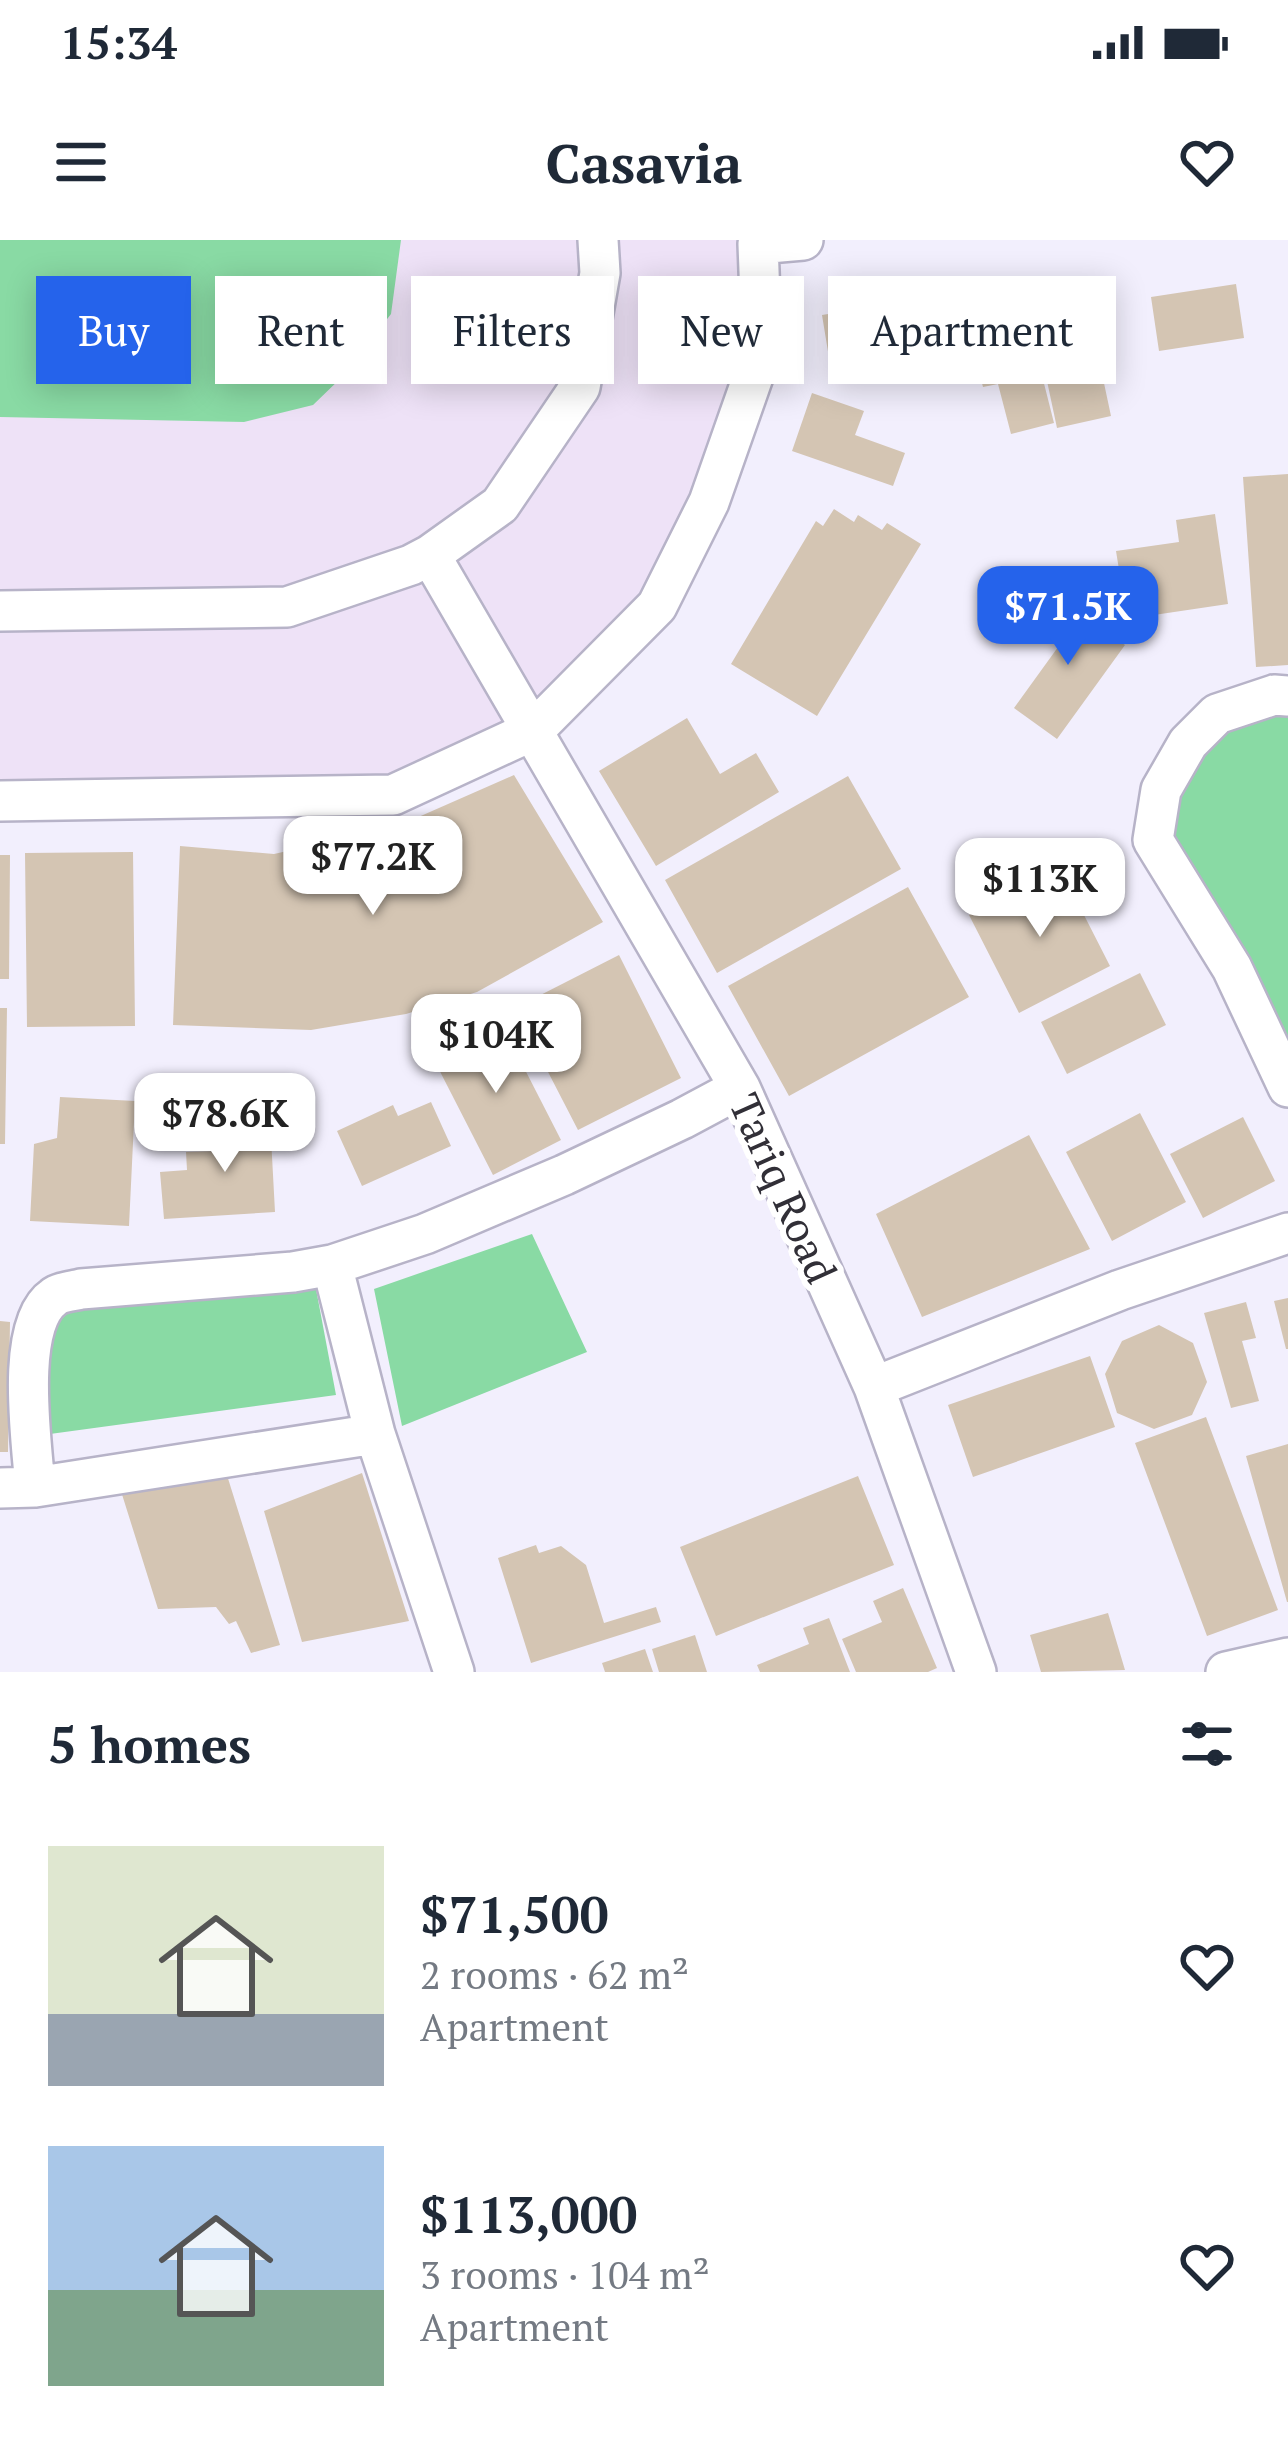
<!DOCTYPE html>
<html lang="en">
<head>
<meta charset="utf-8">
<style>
	:root { --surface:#fff; --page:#f6f6f7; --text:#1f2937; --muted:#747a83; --accent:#2563eb }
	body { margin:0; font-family:"PT Serif",serif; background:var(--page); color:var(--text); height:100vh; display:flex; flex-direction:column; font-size:45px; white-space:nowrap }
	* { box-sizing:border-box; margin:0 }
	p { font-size:39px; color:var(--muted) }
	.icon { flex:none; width:66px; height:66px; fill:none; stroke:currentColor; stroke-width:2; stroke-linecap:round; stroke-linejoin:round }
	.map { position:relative; height:1432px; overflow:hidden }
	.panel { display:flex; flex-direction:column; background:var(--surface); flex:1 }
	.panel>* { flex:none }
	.guide { position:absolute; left:36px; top:36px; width:1218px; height:108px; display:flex; gap:24px }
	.price { position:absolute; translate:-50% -102px; padding:0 27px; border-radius:24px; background:#fff; color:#222; font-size:39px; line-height:78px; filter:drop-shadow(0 3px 6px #0008) }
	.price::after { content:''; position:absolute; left:50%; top:72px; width:36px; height:27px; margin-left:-18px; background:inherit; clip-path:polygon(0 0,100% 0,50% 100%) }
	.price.on { background:var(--accent); color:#fff }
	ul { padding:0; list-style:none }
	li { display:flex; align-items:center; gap:36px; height:300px; padding:0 48px }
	li span { display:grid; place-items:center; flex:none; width:336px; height:240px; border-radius:0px; color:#555 }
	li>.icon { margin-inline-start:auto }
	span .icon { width:144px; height:144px; fill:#fffc; stroke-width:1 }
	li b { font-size:51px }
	h2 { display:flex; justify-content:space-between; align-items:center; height:144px; padding:0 48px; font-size:51px }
	.pill { padding:0 42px; border-radius:0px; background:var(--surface); box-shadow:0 6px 30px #0003; font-size:42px; line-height:108px }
	.pill.on { background:var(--accent); color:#fff }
	.status { display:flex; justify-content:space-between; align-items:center; height:84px; padding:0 60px; background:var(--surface); direction:ltr }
	.status svg { height:33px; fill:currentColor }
	header { display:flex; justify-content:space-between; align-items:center; height:156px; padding:0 48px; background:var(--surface); font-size:54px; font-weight:700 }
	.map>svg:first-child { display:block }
</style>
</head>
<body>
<div class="status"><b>15:34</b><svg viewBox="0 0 49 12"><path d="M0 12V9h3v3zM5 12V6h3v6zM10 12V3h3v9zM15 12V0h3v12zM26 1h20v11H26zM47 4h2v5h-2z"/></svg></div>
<header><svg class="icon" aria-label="menu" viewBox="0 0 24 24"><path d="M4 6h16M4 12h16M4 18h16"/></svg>Casavia<svg class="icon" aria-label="heart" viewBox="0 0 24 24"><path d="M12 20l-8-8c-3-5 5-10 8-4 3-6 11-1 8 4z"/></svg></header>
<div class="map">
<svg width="1288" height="1432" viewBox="0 0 1288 1432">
	<rect width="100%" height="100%" fill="#f2effd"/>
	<path fill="#eee2f7" d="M 0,0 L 751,0 L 762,111 L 657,366 L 534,490 L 393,555 L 0,560 Z"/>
	<path fill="#89daa4" d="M 0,0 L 401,0 L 391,74 L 343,136 L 313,165 L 244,182 L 0,177 Z
		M 1288,471 L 1288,810 L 1167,599 L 1178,547 L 1204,507 L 1234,484 Z
		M 532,994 L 587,1112 L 402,1186 L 374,1049 Z
		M 316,1049 L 336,1155 L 50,1194 L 46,1151 L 47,1095 L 72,1051 Z"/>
	<path fill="#d4c5b3" d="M 1236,44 L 1244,98 L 1159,111 L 1151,57 Z
		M 902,62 L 912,123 L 832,136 L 822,75 Z
		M 1088,68 L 1111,176 L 1057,188 L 1034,80 Z
		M 1004,80 L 1012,110 L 1034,104 L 1054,183 L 1011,194 L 998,144 L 983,147 L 968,90 Z
		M 812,153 L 864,171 L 855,195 L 905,213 L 893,246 L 792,211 Z
		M 1288,234 L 1288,425 L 1256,427 L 1243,237 Z
		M 834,269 L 854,282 L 858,275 L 882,290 L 887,283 L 921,304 L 817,476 L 731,424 L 816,281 L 823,286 Z
		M 1215,274 L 1228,364 L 1127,379 L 1116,311 L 1179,302 L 1176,280 Z
		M 1055,353 L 1125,405 L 1057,499 L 1014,468 L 1066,396 L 1038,376 Z
		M 687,478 L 720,534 L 756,513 L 779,552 L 656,626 L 599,531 Z
		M 514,535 L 603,682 L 477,752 L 406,774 L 311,790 L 173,785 L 180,606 L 274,614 L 398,586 Z
		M 848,536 L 901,629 L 717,733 L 665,640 Z
		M 133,612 L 135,786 L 27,787 L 25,613 Z
		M 0,615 L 10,615 L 9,739 L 0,739 Z
		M 1060,628 L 1110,726 L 1019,773 L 969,675 Z
		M 908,647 L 969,757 L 789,856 L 728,746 Z
		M 619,715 L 681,838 L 578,890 L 515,768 Z
		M 1140,733 L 1166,785 L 1067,834 L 1041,782 Z
		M 0,768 L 7,768 L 5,904 L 0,904 Z
		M 498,777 L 561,900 L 493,935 L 430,812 Z
		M 60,857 L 135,861 L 129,986 L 30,981 L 34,904 L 57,898 Z
		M 431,862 L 451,906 L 362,946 L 337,891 L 393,865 L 398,876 Z
		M 1140,873 L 1186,962 L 1112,1001 L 1066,912 Z
		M 1243,877 L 1275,941 L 1203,978 L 1170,914 Z
		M 270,879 L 275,972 L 164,979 L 160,932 L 187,930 L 186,912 L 216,911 L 214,882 Z
		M 1029,895 L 1090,1009 L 922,1077 L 876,974 Z
		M 1288,1058 L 1288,1109 L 1286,1109 L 1274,1061 Z
		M 1246,1062 L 1256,1098 L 1242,1101 L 1259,1161 L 1231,1168 L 1204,1073 Z
		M 0,1081 L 10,1082 L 8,1212 L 0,1212 Z
		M 1159,1085 L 1193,1103 L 1207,1142 L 1192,1175 L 1154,1189 L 1117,1173 L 1105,1134 L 1122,1101 Z
		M 1090,1116 L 1115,1187 L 973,1237 L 948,1165 Z
		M 1206,1177 L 1278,1370 L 1207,1396 L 1135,1203 Z
		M 1288,1204 L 1288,1362 L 1287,1362 L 1246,1216 Z
		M 226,1232 L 280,1405 L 251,1413 L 236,1381 L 229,1384 L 216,1367 L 158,1369 L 120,1248 Z
		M 362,1233 L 409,1381 L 302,1402 L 264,1271 Z
		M 858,1236 L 894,1325 L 716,1396 L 680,1307 Z
		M 536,1305 L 539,1313 L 561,1306 L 586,1325 L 604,1383 L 656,1367 L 661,1382 L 531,1423 L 498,1318 Z
		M 903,1348 L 937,1428 L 928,1432 L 856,1432 L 842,1399 L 882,1382 L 873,1361 Z
		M 1108,1373 L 1125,1430 L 1041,1432 L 1030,1395 Z
		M 829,1378 L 850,1432 L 760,1432 L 757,1425 L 809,1404 L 803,1388 Z
		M 695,1395 L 707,1432 L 659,1432 L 652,1409 Z
		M 645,1409 L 653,1432 L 605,1432 L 602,1423 Z"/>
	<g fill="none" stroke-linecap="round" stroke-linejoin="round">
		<g stroke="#b7b3c8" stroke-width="44">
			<path id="minor" d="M 430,315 L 740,848 L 874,1147 L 976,1432
				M 0,371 L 287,367 L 411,325 L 430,315 L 500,265 L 580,147 L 600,33 L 598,0
				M 1288,456 L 1274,455 L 1217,474 L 1188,503 L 1161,550 L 1153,600 L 1232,728 L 1288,847
				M 0,561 L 393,555 L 534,490 L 657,366 L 709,262 L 762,111 L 758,4 L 803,0
				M 332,1025 L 375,1194 L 454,1432
				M 874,1147 L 1120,1050 L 1288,993
				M 35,1247 C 32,1204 14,1084 54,1057 C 60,1052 74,1051 81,1049 L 293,1032 L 332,1025 L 425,994 L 564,935 L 682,879 L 740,848
				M 0,1248 L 35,1247 L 375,1194
				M 1226,1432 L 1288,1418"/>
		</g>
		<use href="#minor" stroke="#fff" stroke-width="39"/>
	</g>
	<g text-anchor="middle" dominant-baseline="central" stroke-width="12" stroke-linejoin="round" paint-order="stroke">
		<g font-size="42" fill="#312f37" stroke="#fff">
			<text transform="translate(784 948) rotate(66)">Tariq Road</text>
		</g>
	</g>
</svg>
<b class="price on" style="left:1068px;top:428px">$71.5K</b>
<b class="price" style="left:373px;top:678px">$77.2K</b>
<b class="price" style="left:1040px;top:700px">$113K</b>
<b class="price" style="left:496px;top:856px">$104K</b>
<b class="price" style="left:225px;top:935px">$78.6K</b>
<div class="guide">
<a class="pill on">Buy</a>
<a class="pill">Rent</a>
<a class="pill">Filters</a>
<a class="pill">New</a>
<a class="pill">Apartment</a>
</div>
</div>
<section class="panel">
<h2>5 homes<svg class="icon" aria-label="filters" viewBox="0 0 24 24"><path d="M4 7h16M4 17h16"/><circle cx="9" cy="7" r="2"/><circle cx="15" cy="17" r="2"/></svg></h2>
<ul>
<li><span style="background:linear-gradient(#dfe7d0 70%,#9aa5b1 0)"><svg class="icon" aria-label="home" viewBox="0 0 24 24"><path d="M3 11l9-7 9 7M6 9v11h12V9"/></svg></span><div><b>$71,500</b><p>2 rooms · 62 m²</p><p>Apartment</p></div><svg class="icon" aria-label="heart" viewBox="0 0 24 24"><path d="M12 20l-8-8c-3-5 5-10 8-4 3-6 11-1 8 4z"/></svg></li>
<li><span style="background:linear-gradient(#a9c7e8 60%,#7fa58c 0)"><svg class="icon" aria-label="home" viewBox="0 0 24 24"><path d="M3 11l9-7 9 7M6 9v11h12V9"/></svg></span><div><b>$113,000</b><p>3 rooms · 104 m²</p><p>Apartment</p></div><svg class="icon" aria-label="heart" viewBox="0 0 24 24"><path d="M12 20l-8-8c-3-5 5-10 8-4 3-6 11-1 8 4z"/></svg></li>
</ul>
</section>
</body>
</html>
